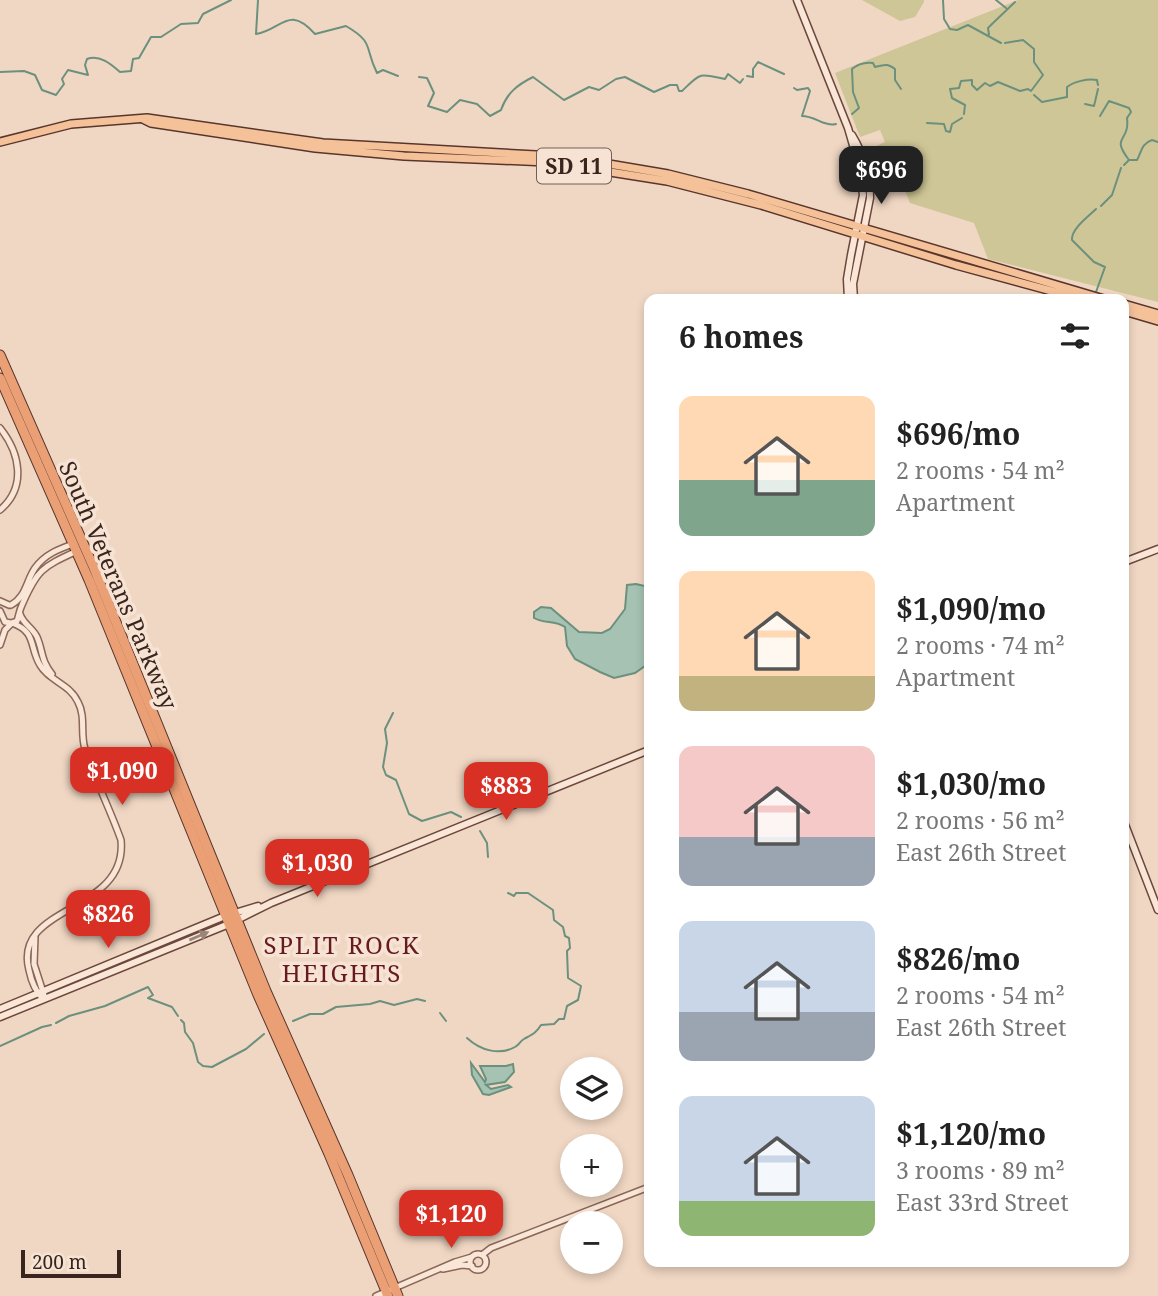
<!DOCTYPE html>
<html lang="en">
<head>
<meta charset="utf-8">
<style>
	:root { --surface:#fff; --page:#f2f2f2; --text:#222; --muted:#767676; --accent:#d93025 }
	body { margin:0; font-family:"Noto Serif",serif; background:var(--page); color:var(--text); height:100vh; display:flex; flex-direction:column; font-size:26px; white-space:nowrap }
	* { box-sizing:border-box; margin:0 }
	p { font-size:23px; color:var(--muted) }
	.icon { flex:none; width:38px; height:38px; fill:none; stroke:currentColor; stroke-width:2; stroke-linecap:round; stroke-linejoin:round }
	.map { position:relative; flex:1; overflow:hidden }
	.panel { position:absolute; left:644px; top:294px; width:485px; height:973px; display:flex; flex-direction:column; background:var(--surface); border-radius:14px; box-shadow:0 4px 10px #0003 }
	.panel>* { flex:none }
	.tools { position:absolute; left:560px; top:1057px; display:grid; gap:14px }
	.tools a { display:grid; place-items:center; width:63px; height:63px; border-radius:50%; background:var(--surface); box-shadow:0 4px 10px #0003; font-size:35px }
	.scale { position:absolute; left:21px; bottom:18px; width:100px; box-sizing:border-box; padding-left:7px; border:4px solid #3a241e; border-top:0; font-size:19px; line-height:24px; white-space:nowrap; color:#3a241e; -webkit-text-stroke:5px #f7e3d3; paint-order:stroke }
	.price { position:absolute; translate:-50% -60px; padding:0 16px; border-radius:14px; background:var(--accent); color:#fff; font-size:23px; line-height:46px; filter:drop-shadow(0 2px 4px #0008) }
	.price::after { content:''; position:absolute; left:50%; top:42px; width:21px; height:16px; margin-left:-10px; background:inherit; clip-path:polygon(0 0,100% 0,50% 100%) }
	.price.active { background:#222; color:#fff }
	ul { padding:0; list-style:none }
	li { display:flex; align-items:center; gap:21px; height:175px; padding:0 35px }
	li span { display:grid; place-items:center; flex:none; width:196px; height:140px; border-radius:14px; color:#555 }
	li>.icon { margin-inline-start:auto }
	span .icon { width:84px; height:84px; fill:#fffc; stroke-width:1 }
	li b { font-size:30px }
	h2 { display:flex; justify-content:space-between; align-items:center; height:84px; padding:0 35px; font-size:30px }
	.map>svg:first-child { display:block }
</style>
</head>
<body>
<div class="map">
<svg width="1158" height="1296" viewBox="0 0 1158 1296">
	<rect width="100%" height="100%" fill="#f0d7c3"/>
	<path fill="#cec696" d="M 862,0 L 924,0 L 924,2 L 915,17 L 900,21 Z
		M 1018,0 L 1158,0 L 1158,302 L 988,259 L 974,223 L 910,203 L 896,168 L 875,176 L 865,151 L 885,142 L 880,130 L 860,137 L 835,73 Z"/>
	<path fill="#a5c2b2" stroke="#6b917e" stroke-width="2" d="M 636,584 L 649,587 L 649,642 L 646,645 L 645,666 L 635,673 L 614,678 L 600,672 L 575,659 L 567,646 L 565,627 C 555,620 544,624 534,618 L 534,612 L 541,607 L 551,608 L 579,632 L 602,633 L 610,629 L 625,609 L 627,585 Z
		M 471,1063 L 485,1082 L 486,1079 L 480,1066 L 506,1066 L 513,1064 L 514,1072 L 505,1082 L 486,1085 L 491,1089 L 508,1085 L 511,1087 L 489,1095 L 483,1094 L 472,1075 Z"/>
	<g fill="none" stroke-linecap="round" stroke-linejoin="round">
		<path stroke="#6b917e" stroke-width="2" d="M 258,0 L 256,34 C 282,30 288,4 315,34 L 346,26 C 375,43 364,47 377,73 L 383,70 L 398,76
			M 943,0 L 944,19 L 950,29 L 957,30 L 968,25 L 1001,43
			M 996,0 L 1006,8
			M 989,35 L 988,28 L 992,24 L 1015,2
			M 0,72 L 24,71 L 35,75 L 42,90 L 56,95 L 64,84 L 62,79 L 68,70 L 88,75 L 85,65 L 87,59 C 99,54 111,64 120,72 L 131,71 L 133,59 L 139,58 L 151,37 L 161,37 L 181,24 L 198,23 L 203,14 L 231,0
			M 747,76 L 753,77 L 753,69 L 758,62 L 784,74
			M 419,77 L 427,78 L 434,93 L 428,106 L 447,112 L 460,100 L 477,104 L 490,116 L 501,110 C 507,93 517,85 533,77 L 564,100 L 589,87 L 599,90 L 616,79 L 625,77 L 654,92 L 670,85 L 677,85 L 679,91 L 682,91 C 701,73 698,73 725,79 L 728,74 L 740,83 L 743,79
			M 794,88 L 797,90 L 808,88 L 810,91 L 802,116 C 815,116 825,127 836,124
			M 1034,95 L 1042,102 L 1067,97 L 1067,87 C 1073,82 1088,78 1097,80 L 1098,85
			M 1085,104 L 1094,106 L 1098,89
			M 852,114 L 859,108 L 853,92 L 852,69 C 859,63 865,62 873,63 L 875,67 C 885,65 887,63 895,69 L 895,80 L 901,89
			M 964,114 L 965,105 L 952,98 L 950,89 L 959,88 L 961,81 L 972,80 L 972,85 L 977,90 L 985,83 L 990,86 L 998,82 L 1020,91 L 1028,89 L 1031,91 L 1043,75 L 1034,62 L 1034,49 L 1023,40 L 1005,43
			M 1100,116 L 1109,101 L 1129,108 L 1131,112 L 1127,118 C 1130,143 1110,135 1129,160
			M 927,123 L 944,124 L 946,131 L 950,132 L 952,124 L 962,118
			M 1124,165 L 1129,160 L 1137,160 C 1142,151 1141,144 1152,140 L 1158,142
			M 1101,206 L 1112,195 L 1121,168
			M 1096,292 L 1105,267 L 1094,262 L 1072,240 C 1071,229 1088,217 1096,209
			M 393,713 L 385,729 L 387,743 L 383,767 L 386,775 L 396,780 L 409,814 L 422,821 L 451,812 L 461,817
			M 480,831 L 487,843 L 488,857
			M 440,1013 L 446,1021
			M 181,1020 L 184,1023 L 185,1032 L 193,1043 L 198,1062 L 203,1066 L 212,1067 L 246,1049 L 264,1034
			M 293,1021 L 310,1014 L 323,1014 L 336,1007 L 370,1004 L 380,1001 L 394,1005 L 417,999 L 425,1001
			M 56,1023 L 69,1016 L 105,1006 L 148,987 L 153,995 L 148,998 L 172,1007 L 178,1016
			M 467,1038 C 480,1050 499,1056 515,1047 C 521,1043 519,1042 524,1039 C 533,1034 536,1033 541,1025 L 554,1024 L 559,1019 L 564,1019 L 567,1006 L 578,1000 L 581,986 L 568,978 L 567,951 L 570,948 L 569,938 L 565,936 L 563,927 L 554,920 L 553,910 L 528,893 L 516,893 L 514,896 L 508,893
			M 0,1046 L 42,1027 L 51,1025"/>
		<g stroke="#8a6759" stroke-width="8">
			<path id="tertiary" d="M 0,428 C 20,453 27,487 0,510
				M 0,601 L 9,605
				M 11,605 C 26,597 26,581 35,568 C 45,554 59,549 73,544
				M 0,611 L 5,622 L 11,623 L 17,621 C 19,616 19,611 22,605 C 37,570 42,567 77,551
				M 20,614 C 23,624 32,627 37,637 C 43,651 41,661 52,674
				M 12,623 C 37,632 29,647 40,665 C 49,681 70,684 78,702 C 86,717 80,733 85,749 C 95,780 110,809 121,840 C 128,914 12,904 29,970 C 31,980 36,992 43,999
				M 0,645 L 5,630 L 11,624
				M 35,937 L 34,964 L 44,995
				M470 1262a8 8 0 1 1 16 0a8 8 0 1 1-16 0Z
				M 482,1255 L 491,1248 L 649,1187
				M 443,1269 L 462,1265 L 472,1266
				M 376,1296 L 455,1262 L 472,1257"/>
		</g>
		<g stroke="#6c483c" stroke-width="9">
			<path id="secondary" d="M 797,0 L 848,128 L 859,166 L 863,195 L 851,255 L 847,279 L 848,299
				M 852,135 C 864,155 870,174 870,198 L 853,284 L 854,299
				M 1124,562 L 1158,549
				M 1124,822 L 1158,910
				M 0,1009 L 225,916 L 258,906
				M 0,1017 L 229,924 L 271,903 L 649,750"/>
		</g>
		<g stroke="#58362d" stroke-width="10">
			<path id="primary" d="M 143,119 L 151,123 L 315,148 L 404,156 L 547,162 L 667,181 L 761,205 L 956,265 L 1081,299
				M 0,142 L 71,124 L 147,118 L 323,143 L 536,155 L 603,163 L 668,174 L 748,194 L 1104,299
				M 1124,304 L 1158,314
				M 1124,311 L 1158,321"/>
		</g>
		<g stroke="#58362d" stroke-width="11">
			<path id="trunk" d="M 0,355 L 94,568 L 266,991 L 348,1175 L 398,1296
				M 0,378 L 89,580 L 258,995 L 329,1154 L 388,1296"/>
		</g>
		<use href="#tertiary" stroke="#fae6d6" stroke-width="5"/>
		<use href="#secondary" stroke="#fae6d6" stroke-width="6"/>
		<use href="#primary" stroke="#f4c199" stroke-width="7"/>
		<use href="#trunk" stroke="#eb9f75" stroke-width="9"/>
	</g>
	<defs><path id="oneway-solid" d="M-6-.8H1V-3.2L6.5 0L1 3.2V.8H-6Z" transform="scale(1.75)"/></defs>
	<use fill="#9a857a" href="#oneway-solid" transform="translate(199 936) rotate(-23)"/>
	<g text-anchor="middle" dominant-baseline="central" stroke-width="7" stroke-linejoin="round" paint-order="stroke">
		<rect fill="#f7e3d3" stroke="#735d54" stroke-width="2" x="537" y="148.5" width="74" height="35" rx="5"/>
		<g font-size="21" font-weight="bold" fill="#3a241e">
			<text x="574" y="166">SD 11</text>
		</g>
		<g font-size="23" fill="#3a241e" stroke="#f7e3d3">
			<text transform="translate(119 585) rotate(67)">South Veterans Parkway</text>
		</g>
		<g font-size="24" letter-spacing="2" fill="#681b1f" stroke="#f7e3d3">
			<text x="342" y="944">SPLIT ROCK<tspan x="342" dy="28">HEIGHTS</tspan></text>
		</g>
	</g>
</svg>
<div class="tools">
<a><svg class="icon" aria-label="layers" viewBox="0 0 24 24"><path d="M12 4l9 5-9 5-9-5zM3 14l9 5 9-5"/></svg></a>
<a>+</a>
<a>−</a>
</div>
<div class="scale">200 m</div>
<b class="price active" style="left:881px;top:206px">$696</b>
<b class="price" style="left:122px;top:807px">$1,090</b>
<b class="price" style="left:506px;top:822px">$883</b>
<b class="price" style="left:317px;top:899px">$1,030</b>
<b class="price" style="left:108px;top:950px">$826</b>
<b class="price" style="left:451px;top:1250px">$1,120</b>
<section class="panel">
<h2>6 homes<svg class="icon" aria-label="filters" viewBox="0 0 24 24"><path d="M4 7h16M4 17h16"/><circle cx="9" cy="7" r="2"/><circle cx="15" cy="17" r="2"/></svg></h2>
<ul>
<li><span style="background:linear-gradient(#ffd9b3 60%,#7fa58c 0)"><svg class="icon" aria-label="home" viewBox="0 0 24 24"><path d="M3 11l9-7 9 7M6 9v11h12V9"/></svg></span><div><b>$696/mo</b><p>2 rooms · 54 m²</p><p>Apartment</p></div></li>
<li><span style="background:linear-gradient(#ffd9b3 75%,#c2b280 0)"><svg class="icon" aria-label="home" viewBox="0 0 24 24"><path d="M3 11l9-7 9 7M6 9v11h12V9"/></svg></span><div><b>$1,090/mo</b><p>2 rooms · 74 m²</p><p>Apartment</p></div></li>
<li><span style="background:linear-gradient(#f6c9c9 65%,#9aa5b1 0)"><svg class="icon" aria-label="home" viewBox="0 0 24 24"><path d="M3 11l9-7 9 7M6 9v11h12V9"/></svg></span><div><b>$1,030/mo</b><p>2 rooms · 56 m²</p><p>East 26th Street</p></div></li>
<li><span style="background:linear-gradient(#c9d6e8 65%,#9aa5b1 0)"><svg class="icon" aria-label="home" viewBox="0 0 24 24"><path d="M3 11l9-7 9 7M6 9v11h12V9"/></svg></span><div><b>$826/mo</b><p>2 rooms · 54 m²</p><p>East 26th Street</p></div></li>
<li><span style="background:linear-gradient(#c9d6e8 75%,#8fb573 0)"><svg class="icon" aria-label="home" viewBox="0 0 24 24"><path d="M3 11l9-7 9 7M6 9v11h12V9"/></svg></span><div><b>$1,120/mo</b><p>3 rooms · 89 m²</p><p>East 33rd Street</p></div></li>
</ul>
</section>
</div>
</body>
</html>
